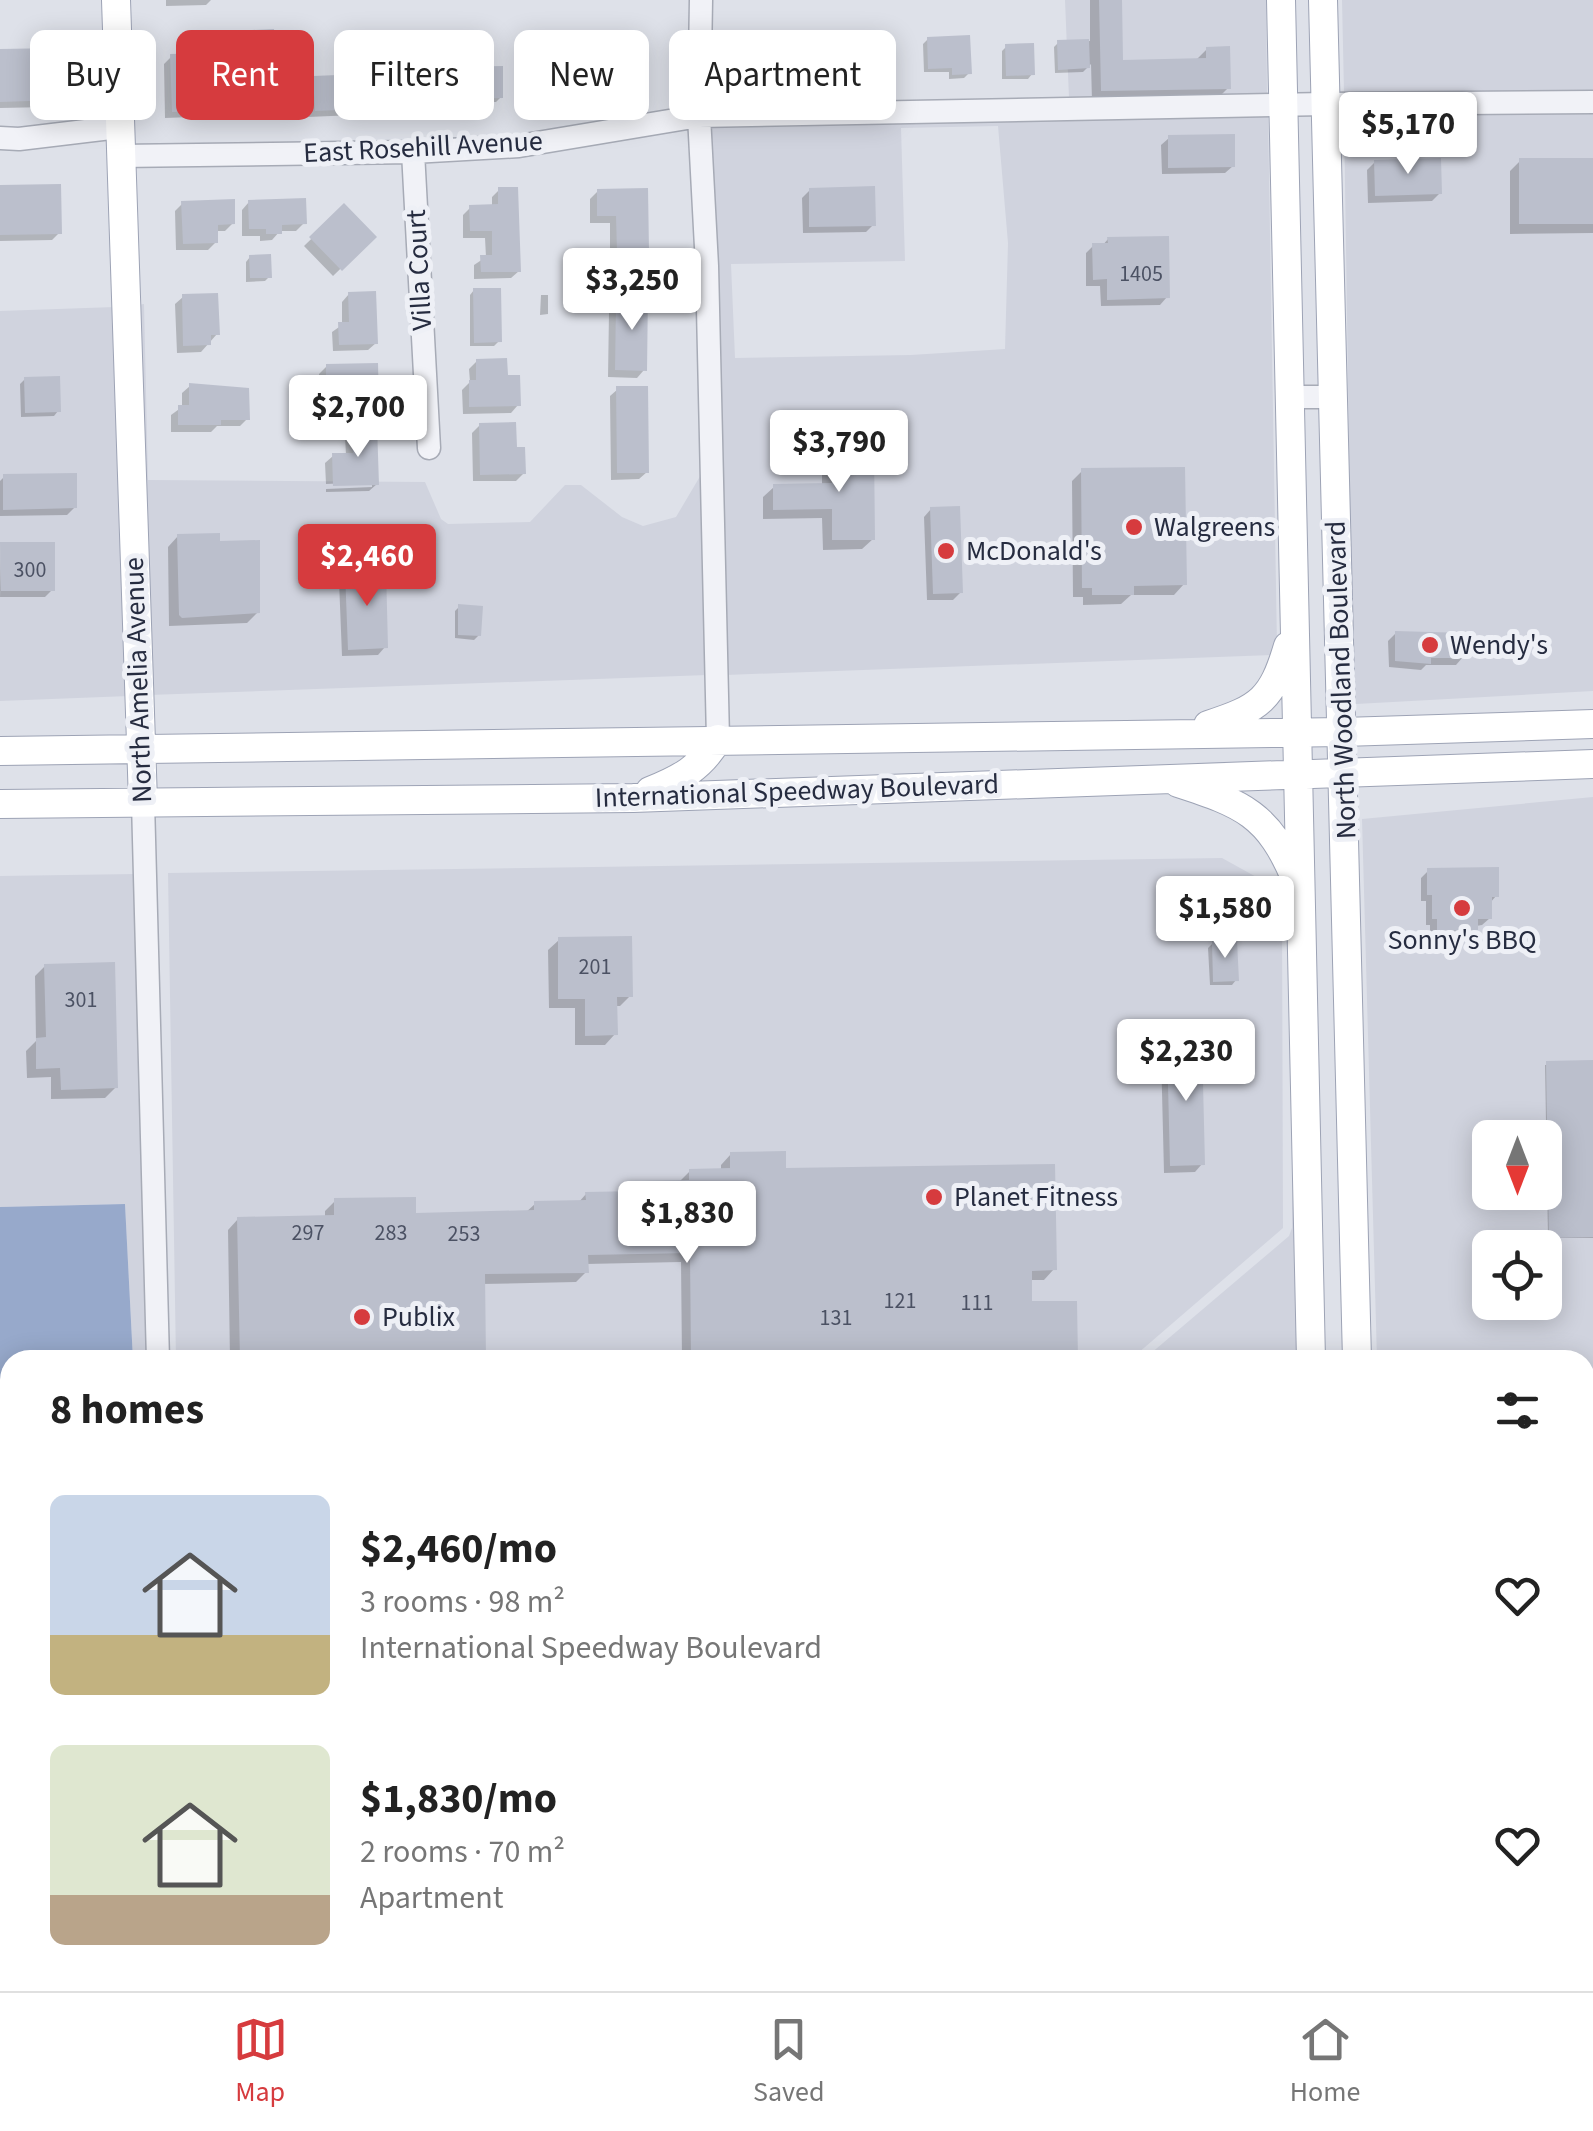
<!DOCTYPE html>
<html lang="en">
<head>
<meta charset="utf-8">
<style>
	:root { --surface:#fff; --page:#f2f2f2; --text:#222; --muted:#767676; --line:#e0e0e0; --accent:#d63b3e }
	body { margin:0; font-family:"Source Sans 3",sans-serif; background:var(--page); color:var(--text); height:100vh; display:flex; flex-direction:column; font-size:38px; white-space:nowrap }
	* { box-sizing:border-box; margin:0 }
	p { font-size:32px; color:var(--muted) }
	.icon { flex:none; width:55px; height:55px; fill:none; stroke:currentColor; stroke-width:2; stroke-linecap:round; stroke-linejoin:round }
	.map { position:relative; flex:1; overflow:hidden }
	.panel { position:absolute; left:0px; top:1350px; width:1595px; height:642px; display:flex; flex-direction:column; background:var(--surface); border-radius:30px 30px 0 0; box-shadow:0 5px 25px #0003 }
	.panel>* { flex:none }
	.banner { position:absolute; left:30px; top:30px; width:1000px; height:90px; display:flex; gap:20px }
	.needle { width:65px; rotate:180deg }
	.fabs { position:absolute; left:1472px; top:1120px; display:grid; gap:20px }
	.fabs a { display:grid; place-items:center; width:90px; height:90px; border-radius:15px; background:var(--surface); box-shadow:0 5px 25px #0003; font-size:50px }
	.price { position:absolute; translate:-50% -85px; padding:0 22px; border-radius:10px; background:#fff; color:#222; font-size:32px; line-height:65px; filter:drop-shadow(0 2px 5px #0008) }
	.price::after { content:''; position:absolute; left:50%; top:60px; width:30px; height:22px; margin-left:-15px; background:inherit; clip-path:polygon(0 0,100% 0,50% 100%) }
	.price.current { background:var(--accent); color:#fff }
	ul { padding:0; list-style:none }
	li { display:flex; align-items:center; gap:30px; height:250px; padding:0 50px }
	li span { display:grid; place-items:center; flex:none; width:280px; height:200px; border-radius:15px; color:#555 }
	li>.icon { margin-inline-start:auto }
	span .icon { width:120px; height:120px; fill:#fffc; stroke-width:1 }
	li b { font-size:42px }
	h2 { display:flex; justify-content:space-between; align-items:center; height:120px; padding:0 50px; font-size:42px }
	.chip { padding:0 35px; border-radius:15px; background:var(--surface); box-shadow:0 5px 25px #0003; font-size:35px; line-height:90px }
	.chip.current { background:var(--accent); color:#fff }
	.tabs { display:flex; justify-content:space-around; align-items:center; height:140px; border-top:2px solid var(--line); background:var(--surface); font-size:28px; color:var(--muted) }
	.tabs a { display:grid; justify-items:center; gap:5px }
	.tabs .current { color:var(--accent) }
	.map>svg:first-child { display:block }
</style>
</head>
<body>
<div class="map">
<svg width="1593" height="1991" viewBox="0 0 1593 1991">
	<rect width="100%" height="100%" fill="#dee1e9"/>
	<path fill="#d0d3de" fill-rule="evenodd" d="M 1065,0 L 1266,0 L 1267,94 L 1069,98 Z
		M 1342,0 L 1593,0 L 1593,91 L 1344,92 Z
		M 1593,113 L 1593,691 L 1356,704 L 1352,652 L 1344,115 Z
		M 1268,116 L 1277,646 L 1275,655 L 726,675 L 710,128 ZM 998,126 L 1008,243 L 1005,349 L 911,355 L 735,358 L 731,264 L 905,261 L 901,128 Z
		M 144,304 L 148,480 L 425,482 L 441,519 L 448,524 L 530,522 L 565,485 L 581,485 L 622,517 L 643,526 L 676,517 L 702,473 L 707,675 L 149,695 L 135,305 Z
		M 115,307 L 129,696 L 0,701 L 0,311 Z
		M 1593,797 L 1593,1879 L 1585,1878 L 1585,1360 L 1377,1360 L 1362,819 ZM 1490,1138 L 1545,1138 L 1545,1192 L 1490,1192 ZM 1490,1248 L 1545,1248 L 1545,1302 L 1490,1302 Z
		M 1222,858 L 1260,879 L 1282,911 L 1283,1228 L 1130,1360 L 176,1360 L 168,873 Z
		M 135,874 L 147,1360 L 133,1360 L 125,1204 L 0,1207 L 0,876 Z
		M 1292,1171 L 1297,1360 L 1143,1360 L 1289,1236 L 1292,1228 Z
		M 1303,1982 L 1303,1991 L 826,1991 L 826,1983 Z
		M 1584,1982 L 1585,1991 L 1391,1991 L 1391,1982 Z"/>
	<path fill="#97a9cb" d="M 125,1204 L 133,1360 L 10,1360 L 10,1585 L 0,1585 L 0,1207 Z
		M 10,1855 L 10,1982 L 347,1982 L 351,1991 L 0,1991 L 0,1868 Z"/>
	<path fill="#0003" d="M 166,0 L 211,0 L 206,5 L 166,6 Z
		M 1090,0 L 1120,0 L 1121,62 L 1196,60 L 1207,49 L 1228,88 L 1218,98 L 1092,101 L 1091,64 L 1083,72 L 1055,73 L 1054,47 L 1058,43 L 1090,41 Z
		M 754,32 L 773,40 L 794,59 L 790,64 L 774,64 L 770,75 L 749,75 L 749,37 Z
		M 928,39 L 969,73 L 964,78 L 949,79 L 949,72 L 924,72 L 923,44 Z
		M 850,40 L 868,50 L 886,70 L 881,75 L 847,76 L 846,45 Z
		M 1006,47 L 1032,74 L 1028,79 L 1002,79 L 1002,51 Z
		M 522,50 L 576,82 L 569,89 L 515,92 L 514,57 Z
		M 0,53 L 56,99 L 49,107 L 0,108 Z
		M 171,57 L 209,75 L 199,83 L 199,110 L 192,117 L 165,118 L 164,64 Z
		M 256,64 L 290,106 L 283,114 L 229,113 L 230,86 L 237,79 L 248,79 L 248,72 Z
		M 453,69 L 501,97 L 496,102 L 449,102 L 449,74 Z
		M 314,78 L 362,108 L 355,115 L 308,117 L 307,86 Z
		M 379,80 L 433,105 L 426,113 L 373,115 L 372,88 Z
		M 1169,138 L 1233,166 L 1225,173 L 1162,174 L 1161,145 Z
		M 1520,161 L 1593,161 L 1593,233 L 1510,234 L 1510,171 Z
		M 1375,162 L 1440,193 L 1432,201 L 1368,203 L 1367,170 Z
		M 0,187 L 59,233 L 52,240 L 0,241 Z
		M 499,190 L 519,271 L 511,278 L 474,279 L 474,265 L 486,257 L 485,238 L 463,238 L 463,215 L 471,207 L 492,206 L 492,197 Z
		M 810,190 L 873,225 L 866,232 L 803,233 L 802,198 Z
		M 598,191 L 646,251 L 639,258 L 610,259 L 610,223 L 590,223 L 590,199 Z
		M 249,202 L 304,223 L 296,231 L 280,231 L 272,240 L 260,241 L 260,236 L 242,236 L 242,210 Z
		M 183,203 L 233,223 L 225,231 L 216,231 L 216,242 L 208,250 L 176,250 L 175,211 Z
		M 344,207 L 373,237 L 333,276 L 304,246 Z
		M 1108,239 L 1167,297 L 1160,305 L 1101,306 L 1100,286 L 1086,286 L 1086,253 L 1093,246 L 1102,246 Z
		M 250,257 L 269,277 L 265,281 L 246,282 L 246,262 Z
		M 474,290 L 499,341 L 494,346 L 470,346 L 470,295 Z
		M 630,293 L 644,370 L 637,378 L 608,377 L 609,312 L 617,304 L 623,304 Z
		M 349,294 L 376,343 L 368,350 L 333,351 L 332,332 L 342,325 L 342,302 Z
		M 541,295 L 548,295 L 548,314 L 540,315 Z
		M 183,297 L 217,334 L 201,352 L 177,353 L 175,304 Z
		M 477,361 L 505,378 L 518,405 L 511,413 L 463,414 L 462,390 L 470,382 L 469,369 Z
		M 376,365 L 377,407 L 369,415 L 345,415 L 344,392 L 319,393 L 319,374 L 327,366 Z
		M 25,379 L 58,411 L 54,416 L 21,417 L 20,384 Z
		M 190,386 L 247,419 L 240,426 L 217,426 L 211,432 L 171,432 L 171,415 L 182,407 L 182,393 Z
		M 618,389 L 647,472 L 639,479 L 611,480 L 610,396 Z
		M 480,425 L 514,450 L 524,473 L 516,481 L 473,481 L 472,433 Z
		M 353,429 L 377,484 L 369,491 L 326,492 L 326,489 L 372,487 L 372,482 L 326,484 L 325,463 L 333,456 L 346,455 L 345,436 Z
		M 833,451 L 873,539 L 862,549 L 823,550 L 822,518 L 763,519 L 763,497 L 774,487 L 822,486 L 822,461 Z
		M 1082,471 L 1184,584 L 1174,595 L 1131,595 L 1121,604 L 1083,605 L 1083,597 L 1073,597 L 1072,481 Z
		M 4,477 L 75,507 L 67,515 L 0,516 L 0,481 Z
		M 931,509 L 961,592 L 953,600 L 927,600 L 924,517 Z
		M 178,536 L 217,543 L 258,612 L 247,623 L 169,626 L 168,547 Z
		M 1,544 L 53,589 L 45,597 L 0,597 Z
		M 346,573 L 385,647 L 378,655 L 342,656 L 339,581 Z
		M 459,607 L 479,635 L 474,640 L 455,638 L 455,611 Z
		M 1396,633 L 1463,657 L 1456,665 L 1426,665 L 1421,670 L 1389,667 L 1388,641 Z
		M 1428,871 L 1496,896 L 1490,903 L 1490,918 L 1482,925 L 1476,926 L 1468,937 L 1430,937 L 1430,925 L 1426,925 L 1426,901 L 1421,901 L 1421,878 Z
		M 559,940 L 630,996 L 620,1006 L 615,1006 L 615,1034 L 605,1045 L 575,1045 L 575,1008 L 549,1008 L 548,950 Z
		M 1213,943 L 1236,980 L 1232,985 L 1210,985 L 1208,948 Z
		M 45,966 L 116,1087 L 105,1098 L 51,1099 L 51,1077 L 27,1078 L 26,1051 L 36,1041 L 35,976 Z
		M 1168,1045 L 1202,1164 L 1195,1172 L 1164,1173 L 1161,1052 Z
		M 1593,1062 L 1593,1238 L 1548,1238 L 1545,1065 Z
		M 731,1154 L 1054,1269 L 1044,1280 L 1030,1280 L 1030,1304 L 1076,1360 L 682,1360 L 681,1262 L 586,1264 L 586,1272 L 576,1282 L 482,1284 L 484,1360 L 230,1360 L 228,1230 L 238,1219 L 325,1217 L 325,1211 L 335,1201 L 414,1215 L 525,1213 L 535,1204 L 578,1203 L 586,1194 L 632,1194 L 642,1183 L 678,1183 L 690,1171 L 721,1171 L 721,1165 Z
		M 412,1982 L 494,1982 L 494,1991 L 412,1991 Z
		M 617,1982 L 678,1982 L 678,1991 L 617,1991 Z
		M 733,1982 L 765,1982 L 765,1991 L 734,1991 Z
		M 860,1982 L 1007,1982 L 1007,1986 L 1002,1991 L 860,1991 Z"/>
	<path fill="#bbbfcc" d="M 1099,0 L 1122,0 L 1123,60 L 1206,58 L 1206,47 L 1230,46 L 1231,89 L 1101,91 Z
		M 274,29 L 275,47 L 253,48 L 252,30 Z
		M 753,30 L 776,30 L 776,38 L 797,38 L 797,60 L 777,60 L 777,72 L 753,72 Z
		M 970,35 L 972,74 L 952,75 L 952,68 L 928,69 L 927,37 Z
		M 870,37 L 871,47 L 887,47 L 888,71 L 850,72 L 849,38 Z
		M 1089,39 L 1090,68 L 1058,70 L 1057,40 Z
		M 1034,43 L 1035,75 L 1006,76 L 1005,44 Z
		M 577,45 L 579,83 L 522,85 L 521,47 Z
		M 58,48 L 59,100 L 0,102 L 0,49 Z
		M 211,53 L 212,76 L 201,76 L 202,111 L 172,112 L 170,54 Z
		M 255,62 L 293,62 L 293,107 L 235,106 L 236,76 L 254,76 Z
		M 503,66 L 503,98 L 453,99 L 452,67 Z
		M 363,74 L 365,109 L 315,111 L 313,76 Z
		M 434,75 L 436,106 L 380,109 L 378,78 Z
		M 1235,134 L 1235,167 L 1168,168 L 1168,135 Z
		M 1441,158 L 1442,194 L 1375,196 L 1374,160 Z
		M 1519,158 L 1593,158 L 1593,224 L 1519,224 Z
		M 61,184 L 62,234 L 0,235 L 0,185 Z
		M 875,186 L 876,226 L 809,227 L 809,188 Z
		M 498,187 L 518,187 L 521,272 L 481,272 L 480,255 L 492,255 L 492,231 L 470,231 L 469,205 L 498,204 Z
		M 648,188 L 649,252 L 617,252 L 616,216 L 597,216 L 597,189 Z
		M 306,198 L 307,224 L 282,225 L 282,234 L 266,234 L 266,229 L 249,229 L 248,200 Z
		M 235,199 L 235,224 L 218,225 L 218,243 L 183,244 L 181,201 Z
		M 344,203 L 377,237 L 342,271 L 309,237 Z
		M 1169,236 L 1170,298 L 1107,300 L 1107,279 L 1093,280 L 1092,243 L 1108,243 L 1107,237 Z
		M 271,254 L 272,278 L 250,278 L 249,255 Z
		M 473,288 L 501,288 L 502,342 L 474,343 Z
		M 629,290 L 648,291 L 647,371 L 615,370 L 616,302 L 629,302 Z
		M 376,291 L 378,344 L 339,345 L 338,322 L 349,322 L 348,292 Z
		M 218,293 L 220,335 L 211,335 L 211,345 L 183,346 L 182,294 Z
		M 507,358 L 508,375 L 520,375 L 521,406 L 469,407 L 469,380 L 476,380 L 476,359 Z
		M 378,363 L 379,408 L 351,409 L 351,386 L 326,386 L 326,364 Z
		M 60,376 L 61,412 L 25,413 L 24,377 Z
		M 189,383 L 249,388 L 250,420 L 221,420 L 221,425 L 178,425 L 178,405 L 189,405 Z
		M 616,386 L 648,386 L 649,473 L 617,473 Z
		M 516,422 L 517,447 L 525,447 L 526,474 L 480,475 L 479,423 Z
		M 377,425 L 379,485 L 333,486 L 332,453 L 353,453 L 351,426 Z
		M 832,448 L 874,448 L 875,540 L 832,540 L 832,509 L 773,510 L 773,484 L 832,483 Z
		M 1185,467 L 1187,585 L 1134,586 L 1134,595 L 1092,595 L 1092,588 L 1082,588 L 1081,468 Z
		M 77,473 L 77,508 L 3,510 L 3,474 Z
		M 960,506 L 963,593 L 933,594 L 930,507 Z
		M 220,533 L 220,541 L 260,540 L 260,613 L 182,618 L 179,615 L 177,534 Z
		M 0,542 L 55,542 L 55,591 L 1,591 Z
		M 386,569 L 388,648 L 348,650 L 345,571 Z
		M 458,604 L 483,606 L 481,636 L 458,635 Z
		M 1395,631 L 1466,633 L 1466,658 L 1431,658 L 1431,664 L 1395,661 Z
		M 1499,867 L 1499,897 L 1492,897 L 1492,919 L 1478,919 L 1478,930 L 1437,931 L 1437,919 L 1432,919 L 1432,895 L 1427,895 L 1427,868 Z
		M 632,936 L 633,997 L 617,997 L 618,1035 L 585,1036 L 585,999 L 558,999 L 558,937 Z
		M 1237,940 L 1239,981 L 1213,982 L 1212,941 Z
		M 115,962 L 118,1088 L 61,1090 L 60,1068 L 36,1069 L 36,1038 L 46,1037 L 44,964 Z
		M 1202,1042 L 1205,1165 L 1170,1166 L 1167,1043 Z
		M 1593,1060 L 1593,1237 L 1549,1238 L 1546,1061 Z
		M 786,1151 L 786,1168 L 1055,1164 L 1057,1270 L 1032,1271 L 1032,1301 L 1077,1301 L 1078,1360 L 691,1360 L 690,1253 L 588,1255 L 589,1273 L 485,1274 L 486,1360 L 240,1360 L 237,1217 L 334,1215 L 334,1198 L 416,1197 L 416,1213 L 534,1210 L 534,1201 L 586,1200 L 585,1192 L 641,1191 L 641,1181 L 689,1180 L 689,1169 L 730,1168 L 730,1152 Z
		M 418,1982 L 496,1982 L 496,1991 L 418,1991 Z
		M 626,1982 L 681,1982 L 681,1991 L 626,1991 Z
		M 870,1982 L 910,1982 L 910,1991 L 870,1991 Z
		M 942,1982 L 1010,1982 L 1010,1987 L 961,1991 L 961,1988 L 942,1988 Z"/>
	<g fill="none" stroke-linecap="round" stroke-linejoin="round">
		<g stroke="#a7abb6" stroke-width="25">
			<path id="minor" d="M 701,0 L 699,116 L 707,266 L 718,739
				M 0,138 L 19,139 L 119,127
				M 413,152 L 429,448
				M 120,156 L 413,152 L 519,146 L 699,116 L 1325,104 L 1593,102
				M 1291,397 L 1333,397
				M 143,802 L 158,1360
				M 0,1597 L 10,1596
				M 549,1982 L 549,1991
				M 702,1982 L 702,1991
				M 815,1982 L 816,1991"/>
		</g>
		<g stroke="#9da3b5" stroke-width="30">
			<path id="major" d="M 116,0 L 143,802
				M 1281,0 L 1311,1360
				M 1323,0 L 1357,1360
				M 1208,725 C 1260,708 1272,700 1288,646
				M 0,751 L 1343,732 L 1593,724
				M 1178,783 C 1243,804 1269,814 1296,880
				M 650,791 C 680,779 701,768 718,739
				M 0,804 L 633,798 L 1593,764
				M 1328,1982 L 1328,1991
				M 1369,1982 L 1369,1991"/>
		</g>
		<use href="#minor" stroke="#f1f2f7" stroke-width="22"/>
		<use href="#major" stroke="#fff" stroke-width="28"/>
	</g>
	<g fill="#d63b3e" stroke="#eef0f6" stroke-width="4">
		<circle cx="1134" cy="527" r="10"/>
		<circle cx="946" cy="551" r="10"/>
		<circle cx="1430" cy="645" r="10"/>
		<circle cx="1462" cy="908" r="10"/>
		<circle cx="934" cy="1197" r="10"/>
		<circle cx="362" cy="1317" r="10"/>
	</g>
	<g text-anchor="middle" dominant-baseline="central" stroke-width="10" stroke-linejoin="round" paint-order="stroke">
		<g font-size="22" fill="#4b5163">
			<text x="1141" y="274">1405</text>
			<text x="30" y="570">300</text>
			<text x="595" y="967">201</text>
			<text x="81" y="1000">301</text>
			<text x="308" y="1233">297</text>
			<text x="391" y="1233">283</text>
			<text x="464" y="1234">253</text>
			<text x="900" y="1301">121</text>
			<text x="977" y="1303">111</text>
			<text x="836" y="1318">131</text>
		</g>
		<g font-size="28" fill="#262c40" stroke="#eef0f6">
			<text transform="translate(423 147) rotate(-3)">East Rosehill Avenue</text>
			<text transform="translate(419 270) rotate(-93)">Villa Court</text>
			<text transform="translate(138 680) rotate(-92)">North Amelia Avenue</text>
			<text transform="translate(1341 680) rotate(-92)">North Woodland Boulevard</text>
			<text transform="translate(797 791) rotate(-2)">International Speedway Boulevard</text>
		</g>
		<g font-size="28" fill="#262c40" stroke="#eef0f6" text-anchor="start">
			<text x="1154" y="527">Walgreens</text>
			<text x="966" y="551">McDonald's</text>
			<text x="1450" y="645">Wendy's</text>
			<text x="1462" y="940" text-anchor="middle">Sonny's BBQ</text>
			<text x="954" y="1197">Planet Fitness</text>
			<text x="382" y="1317">Publix</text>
		</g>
	</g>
</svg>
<div class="fabs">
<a><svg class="needle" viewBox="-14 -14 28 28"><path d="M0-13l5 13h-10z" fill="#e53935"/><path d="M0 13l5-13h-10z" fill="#767676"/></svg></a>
<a><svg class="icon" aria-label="locate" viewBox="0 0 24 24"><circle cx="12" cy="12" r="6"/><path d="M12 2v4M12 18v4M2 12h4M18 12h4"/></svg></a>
</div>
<b class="price" style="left:1408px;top:177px">$5,170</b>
<b class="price" style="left:632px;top:333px">$3,250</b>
<b class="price" style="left:358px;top:460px">$2,700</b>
<b class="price" style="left:839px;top:495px">$3,790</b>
<b class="price current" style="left:367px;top:609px">$2,460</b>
<b class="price" style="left:1225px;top:961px">$1,580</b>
<b class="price" style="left:1186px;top:1104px">$2,230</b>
<b class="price" style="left:687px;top:1266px">$1,830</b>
<div class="banner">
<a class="chip">Buy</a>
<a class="chip current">Rent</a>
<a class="chip">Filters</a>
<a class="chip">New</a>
<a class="chip">Apartment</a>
</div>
<section class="panel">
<h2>8 homes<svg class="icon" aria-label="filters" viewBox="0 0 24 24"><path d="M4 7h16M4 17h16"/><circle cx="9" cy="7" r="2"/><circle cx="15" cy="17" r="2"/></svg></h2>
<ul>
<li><span style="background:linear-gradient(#c9d6e8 70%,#c2b280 0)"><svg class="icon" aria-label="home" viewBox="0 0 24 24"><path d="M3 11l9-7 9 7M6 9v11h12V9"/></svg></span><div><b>$2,460/mo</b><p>3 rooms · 98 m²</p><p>International Speedway Boulevard</p></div><svg class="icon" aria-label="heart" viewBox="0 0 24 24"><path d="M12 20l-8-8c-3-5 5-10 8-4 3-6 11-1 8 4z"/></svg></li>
<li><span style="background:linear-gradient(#dfe7d0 75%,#b9a48a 0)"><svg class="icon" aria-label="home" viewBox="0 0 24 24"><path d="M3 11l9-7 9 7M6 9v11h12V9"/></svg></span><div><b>$1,830/mo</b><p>2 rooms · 70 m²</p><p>Apartment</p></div><svg class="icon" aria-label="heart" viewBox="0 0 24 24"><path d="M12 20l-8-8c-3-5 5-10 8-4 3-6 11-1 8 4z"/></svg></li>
</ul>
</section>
</div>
<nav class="tabs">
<a class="current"><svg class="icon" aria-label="map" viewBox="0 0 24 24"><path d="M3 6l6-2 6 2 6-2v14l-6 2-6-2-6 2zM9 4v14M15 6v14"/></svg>Map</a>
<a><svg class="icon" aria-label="saved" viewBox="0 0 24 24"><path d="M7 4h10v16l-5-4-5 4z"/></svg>Saved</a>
<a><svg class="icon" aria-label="home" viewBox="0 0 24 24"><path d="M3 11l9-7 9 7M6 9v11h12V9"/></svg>Home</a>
</nav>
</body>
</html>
